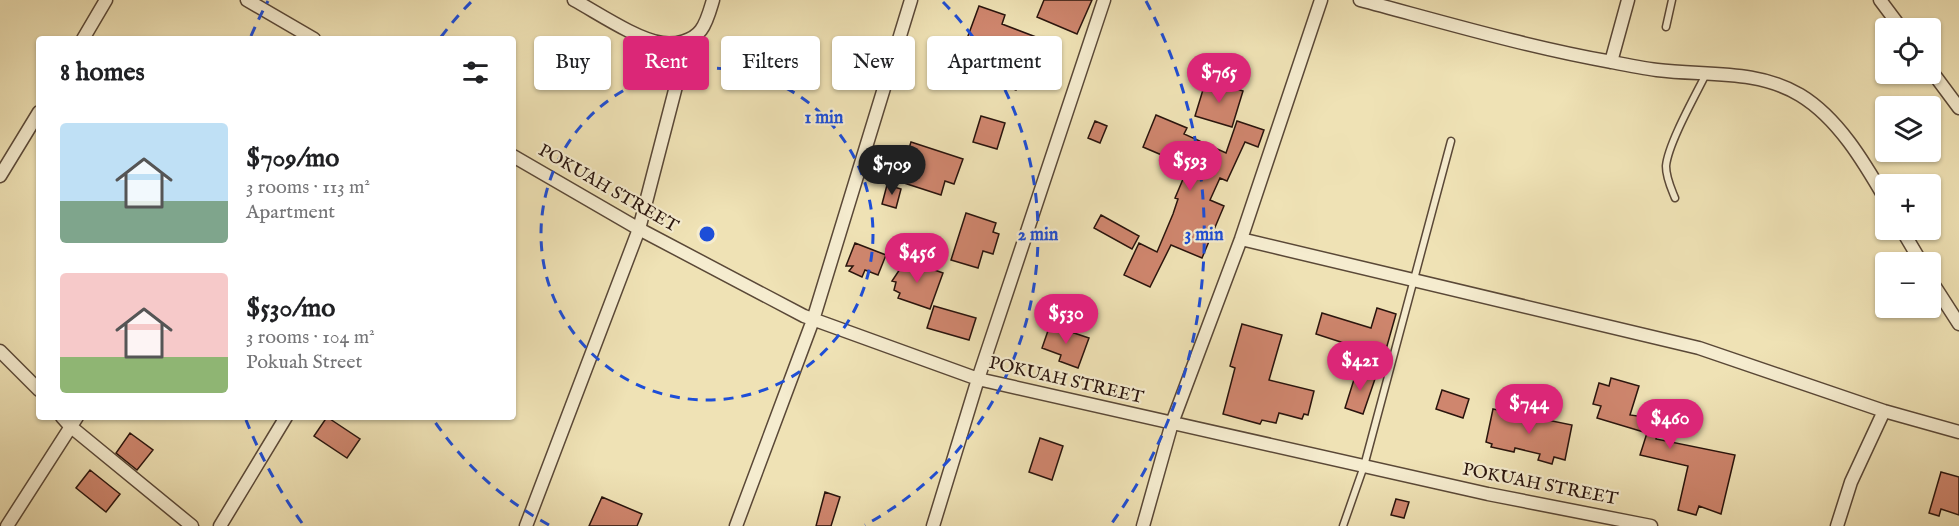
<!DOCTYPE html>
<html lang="en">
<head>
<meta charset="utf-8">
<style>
	:root { --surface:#fff; --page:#f2f2f2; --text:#202124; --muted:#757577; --accent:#db2777 }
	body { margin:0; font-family:"IM FELL English",serif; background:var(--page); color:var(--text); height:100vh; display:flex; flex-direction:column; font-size:22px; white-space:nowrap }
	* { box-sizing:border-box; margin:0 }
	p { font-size:20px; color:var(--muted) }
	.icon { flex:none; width:33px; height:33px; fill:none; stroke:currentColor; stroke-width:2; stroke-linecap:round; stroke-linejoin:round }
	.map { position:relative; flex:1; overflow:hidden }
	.sheet { position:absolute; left:36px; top:36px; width:480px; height:384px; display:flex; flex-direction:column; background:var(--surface); border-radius:6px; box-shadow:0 2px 4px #0004 }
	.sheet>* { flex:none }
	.guide { position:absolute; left:534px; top:36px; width:570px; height:54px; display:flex; gap:12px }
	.buttons { position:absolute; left:1875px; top:18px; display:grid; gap:12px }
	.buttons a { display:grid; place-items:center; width:66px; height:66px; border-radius:6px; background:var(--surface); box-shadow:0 2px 4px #0004; font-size:30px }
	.price { position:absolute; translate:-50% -51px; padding:0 14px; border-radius:21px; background:var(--accent); color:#fff; font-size:20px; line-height:39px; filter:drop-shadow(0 2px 3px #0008) }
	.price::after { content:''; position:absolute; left:50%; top:36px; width:18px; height:14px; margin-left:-9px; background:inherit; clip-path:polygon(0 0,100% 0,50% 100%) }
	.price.active { background:#222; color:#fff }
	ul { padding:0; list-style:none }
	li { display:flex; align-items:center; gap:18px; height:150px; padding:0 24px }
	li span { display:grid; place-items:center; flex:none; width:168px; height:120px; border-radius:6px; color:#555 }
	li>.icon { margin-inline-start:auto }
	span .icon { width:72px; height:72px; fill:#fffc; stroke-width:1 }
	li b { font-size:26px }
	h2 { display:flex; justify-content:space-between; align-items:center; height:72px; padding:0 24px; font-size:26px }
	.tag { padding:0 21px; border-radius:6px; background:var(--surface); box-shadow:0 2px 4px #0004; font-size:21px; line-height:54px }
	.tag.active { background:var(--accent); color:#fff }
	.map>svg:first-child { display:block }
</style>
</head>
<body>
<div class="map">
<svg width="1959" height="526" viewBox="0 0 1959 526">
	<rect width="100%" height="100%" fill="#efe2b5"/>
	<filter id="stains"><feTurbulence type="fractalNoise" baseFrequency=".00333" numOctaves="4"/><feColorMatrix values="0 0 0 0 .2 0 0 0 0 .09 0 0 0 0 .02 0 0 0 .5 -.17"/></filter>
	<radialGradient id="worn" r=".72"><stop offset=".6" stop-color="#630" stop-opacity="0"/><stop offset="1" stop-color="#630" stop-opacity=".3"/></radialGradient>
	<path fill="#cf866e" stroke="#29140d" stroke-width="1.5" d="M 1044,0 L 1092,0 L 1077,34 L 1037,17 Z
		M 979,6 L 1005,15 L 1002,24 L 1036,37 L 1016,90 L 992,81 L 1002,54 L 970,43 L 972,38 L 968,36 Z
		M 1206,80 L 1243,91 L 1232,127 L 1195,116 Z
		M 1156,115 L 1187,128 L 1184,134 L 1226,153 L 1237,121 L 1264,130 L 1258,147 L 1245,142 L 1227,181 L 1220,178 L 1210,200 L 1224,206 L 1202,258 L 1171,245 L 1150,287 L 1124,275 L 1139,243 L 1157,252 L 1173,214 L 1178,199 L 1175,198 L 1186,172 L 1183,170 L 1185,165 L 1143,147 Z
		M 981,116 L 1005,123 L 997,149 L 973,142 Z
		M 1095,121 L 1107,126 L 1100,143 L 1088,138 Z
		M 911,142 L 963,159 L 954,184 L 945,181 L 941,195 L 904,183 L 912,160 L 906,158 Z
		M 887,185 L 901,189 L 896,208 L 882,204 Z
		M 966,213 L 996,223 L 993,232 L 999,234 L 993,254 L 983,251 L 978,268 L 951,260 Z
		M 1101,215 L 1139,236 L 1132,249 L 1094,228 Z
		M 855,243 L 886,255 L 878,275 L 865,270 L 862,277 L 849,271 L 853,266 L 846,266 Z
		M 906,260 L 943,273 L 930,309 L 898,298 L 900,293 L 894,290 L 896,282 L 892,281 Z
		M 934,306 L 976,318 L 969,340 L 927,328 Z
		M 1377,308 L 1396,314 L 1385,353 L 1348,342 L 1347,344 L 1316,334 L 1322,313 L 1371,328 Z
		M 1242,324 L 1282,335 L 1269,380 L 1314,391 L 1308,415 L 1304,414 L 1302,419 L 1279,413 L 1276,423 L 1262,420 L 1260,424 L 1223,414 L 1235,368 L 1230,366 Z
		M 1050,325 L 1089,338 L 1078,368 L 1059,361 L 1061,355 L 1042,348 Z
		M 1357,370 L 1376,376 L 1363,414 L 1345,408 Z
		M 1611,378 L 1639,386 L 1630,415 L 1651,418 L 1654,409 L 1661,410 L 1656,439 L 1735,455 L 1721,514 L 1699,506 L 1696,515 L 1678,510 L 1688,466 L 1640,455 L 1647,433 L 1597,418 L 1601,406 L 1593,404 L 1599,383 L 1609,386 Z
		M 1442,390 L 1469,399 L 1463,418 L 1436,409 Z
		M 1493,409 L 1572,425 L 1565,460 L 1554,457 L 1552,464 L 1538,460 L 1540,454 L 1515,448 L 1514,452 L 1491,447 L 1492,444 L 1486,442 Z
		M 327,417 L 360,439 L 347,458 L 314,436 Z
		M 130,433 L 153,450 L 137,470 L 116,453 Z
		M 1040,438 L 1063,446 L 1052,480 L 1029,472 Z
		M 90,470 L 120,494 L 106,512 L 76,488 Z
		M 1941,472 L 1959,477 L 1959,515 L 1941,509 L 1939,516 L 1929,513 Z
		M 825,492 L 840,497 L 831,526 L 816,526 Z
		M 602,497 L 642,514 L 637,526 L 589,526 Z
		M 1396,499 L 1409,502 L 1404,518 L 1391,515 Z"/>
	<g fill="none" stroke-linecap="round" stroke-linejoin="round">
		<g stroke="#5a4837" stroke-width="9">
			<path id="lane" d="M 1666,27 L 1672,0
				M 1675,198 C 1671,188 1666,178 1666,166 C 1668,144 1695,96 1706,74
				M 1343,526 L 1364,466 L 1451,141"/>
		</g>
		<g stroke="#5a4837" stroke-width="15">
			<path id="street" d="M 247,0 L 314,39
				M 574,0 C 598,13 636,39 662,43 C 675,45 693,41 701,30 C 707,22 710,10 713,0
				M 1360,0 C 1443,22 1527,47 1612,62 C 1627,65 1642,68 1657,70 C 1705,76 1757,69 1800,95 C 1838,118 1864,162 1886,200
				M 1880,0 L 1901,28
				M 83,39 L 106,0
				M 1611,62 L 1628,0
				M 1930,69 L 1959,108
				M 513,156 L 639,229 L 804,316 L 978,379 L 1488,494 L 1651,526
				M 0,176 L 39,112
				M 1902,230 L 1921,262
				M 1241,239 L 1699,348 L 1884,411 L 1959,432
				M 1930,279 L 1959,324
				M 0,351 L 39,390
				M 62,417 L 70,426 L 192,526
				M 7,526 L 77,417
				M 220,526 L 286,417
				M 526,526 L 639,229 L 688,40
				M 736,526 L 813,320 L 911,0
				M 933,526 L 978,379 L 1104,0
				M 1143,526 L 1172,423 L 1241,239 L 1321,0
				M 1837,526 L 1851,482 L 1884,411"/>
		</g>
		<use href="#lane" stroke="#f5eccf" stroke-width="6"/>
		<use href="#street" stroke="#f5eccf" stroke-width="12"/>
	</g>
	<g fill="none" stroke="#1d4ed8" stroke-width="3" stroke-dasharray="10 8">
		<circle cx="707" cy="234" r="166"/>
		<path d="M549 525A331 331 0 0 1 433 419M441 37A331 331 0 0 1 471 2M943 2A331 331 0 0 1 865 525"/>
		<path d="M302 523A497 497 0 0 1 246 420M251 36A497 497 0 0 1 268 1M1146 1A497 497 0 0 1 1112 523"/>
	</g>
	<g text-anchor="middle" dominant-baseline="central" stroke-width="4.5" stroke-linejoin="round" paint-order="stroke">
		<g font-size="18" fill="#29140d" stroke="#f5eccf">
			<text transform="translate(608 189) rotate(30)">POKUAH STREET</text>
			<text transform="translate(1066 381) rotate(13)">POKUAH STREET</text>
			<text transform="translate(1540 485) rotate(11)">POKUAH STREET</text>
		</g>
	</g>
	<circle cx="707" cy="234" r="9" fill="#1d4ed8" stroke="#f5eccf" stroke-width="3"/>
	<g font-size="18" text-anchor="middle" font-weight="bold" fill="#1d4ed8" stroke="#f5eccf" stroke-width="4.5" stroke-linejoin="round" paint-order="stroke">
		<text x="824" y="123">1 min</text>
		<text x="1038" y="240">2 min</text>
		<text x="1204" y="240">3 min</text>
	</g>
	<rect width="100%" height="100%" filter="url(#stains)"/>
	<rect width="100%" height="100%" fill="url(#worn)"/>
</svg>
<div class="buttons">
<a><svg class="icon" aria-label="locate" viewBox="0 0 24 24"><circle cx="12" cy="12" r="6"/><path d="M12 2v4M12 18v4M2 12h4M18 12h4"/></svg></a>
<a><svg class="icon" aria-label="layers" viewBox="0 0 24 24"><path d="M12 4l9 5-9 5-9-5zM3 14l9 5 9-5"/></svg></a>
<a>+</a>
<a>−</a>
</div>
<b class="price" style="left:1219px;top:104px">$765</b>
<b class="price" style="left:1190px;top:192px">$593</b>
<b class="price active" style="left:892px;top:196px">$709</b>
<b class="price" style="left:917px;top:284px">$456</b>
<b class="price" style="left:1066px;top:345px">$530</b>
<b class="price" style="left:1360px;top:392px">$421</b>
<b class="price" style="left:1529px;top:435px">$744</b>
<b class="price" style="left:1670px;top:450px">$460</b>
<div class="guide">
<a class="tag">Buy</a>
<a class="tag active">Rent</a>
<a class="tag">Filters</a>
<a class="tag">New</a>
<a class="tag">Apartment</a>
</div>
<section class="sheet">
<h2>8 homes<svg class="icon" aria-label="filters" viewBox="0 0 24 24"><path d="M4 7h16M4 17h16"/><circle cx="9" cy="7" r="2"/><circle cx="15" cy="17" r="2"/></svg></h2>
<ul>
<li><span style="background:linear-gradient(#bfe0f5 65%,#7fa58c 0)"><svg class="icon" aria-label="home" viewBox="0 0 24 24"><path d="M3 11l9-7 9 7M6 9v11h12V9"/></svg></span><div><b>$709/mo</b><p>3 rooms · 113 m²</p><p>Apartment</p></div></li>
<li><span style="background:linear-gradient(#f6c9c9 70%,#8fb573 0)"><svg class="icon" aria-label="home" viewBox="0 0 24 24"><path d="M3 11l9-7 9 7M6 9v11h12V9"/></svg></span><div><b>$530/mo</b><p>3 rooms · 104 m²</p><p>Pokuah Street</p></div></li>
</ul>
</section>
</div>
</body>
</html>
